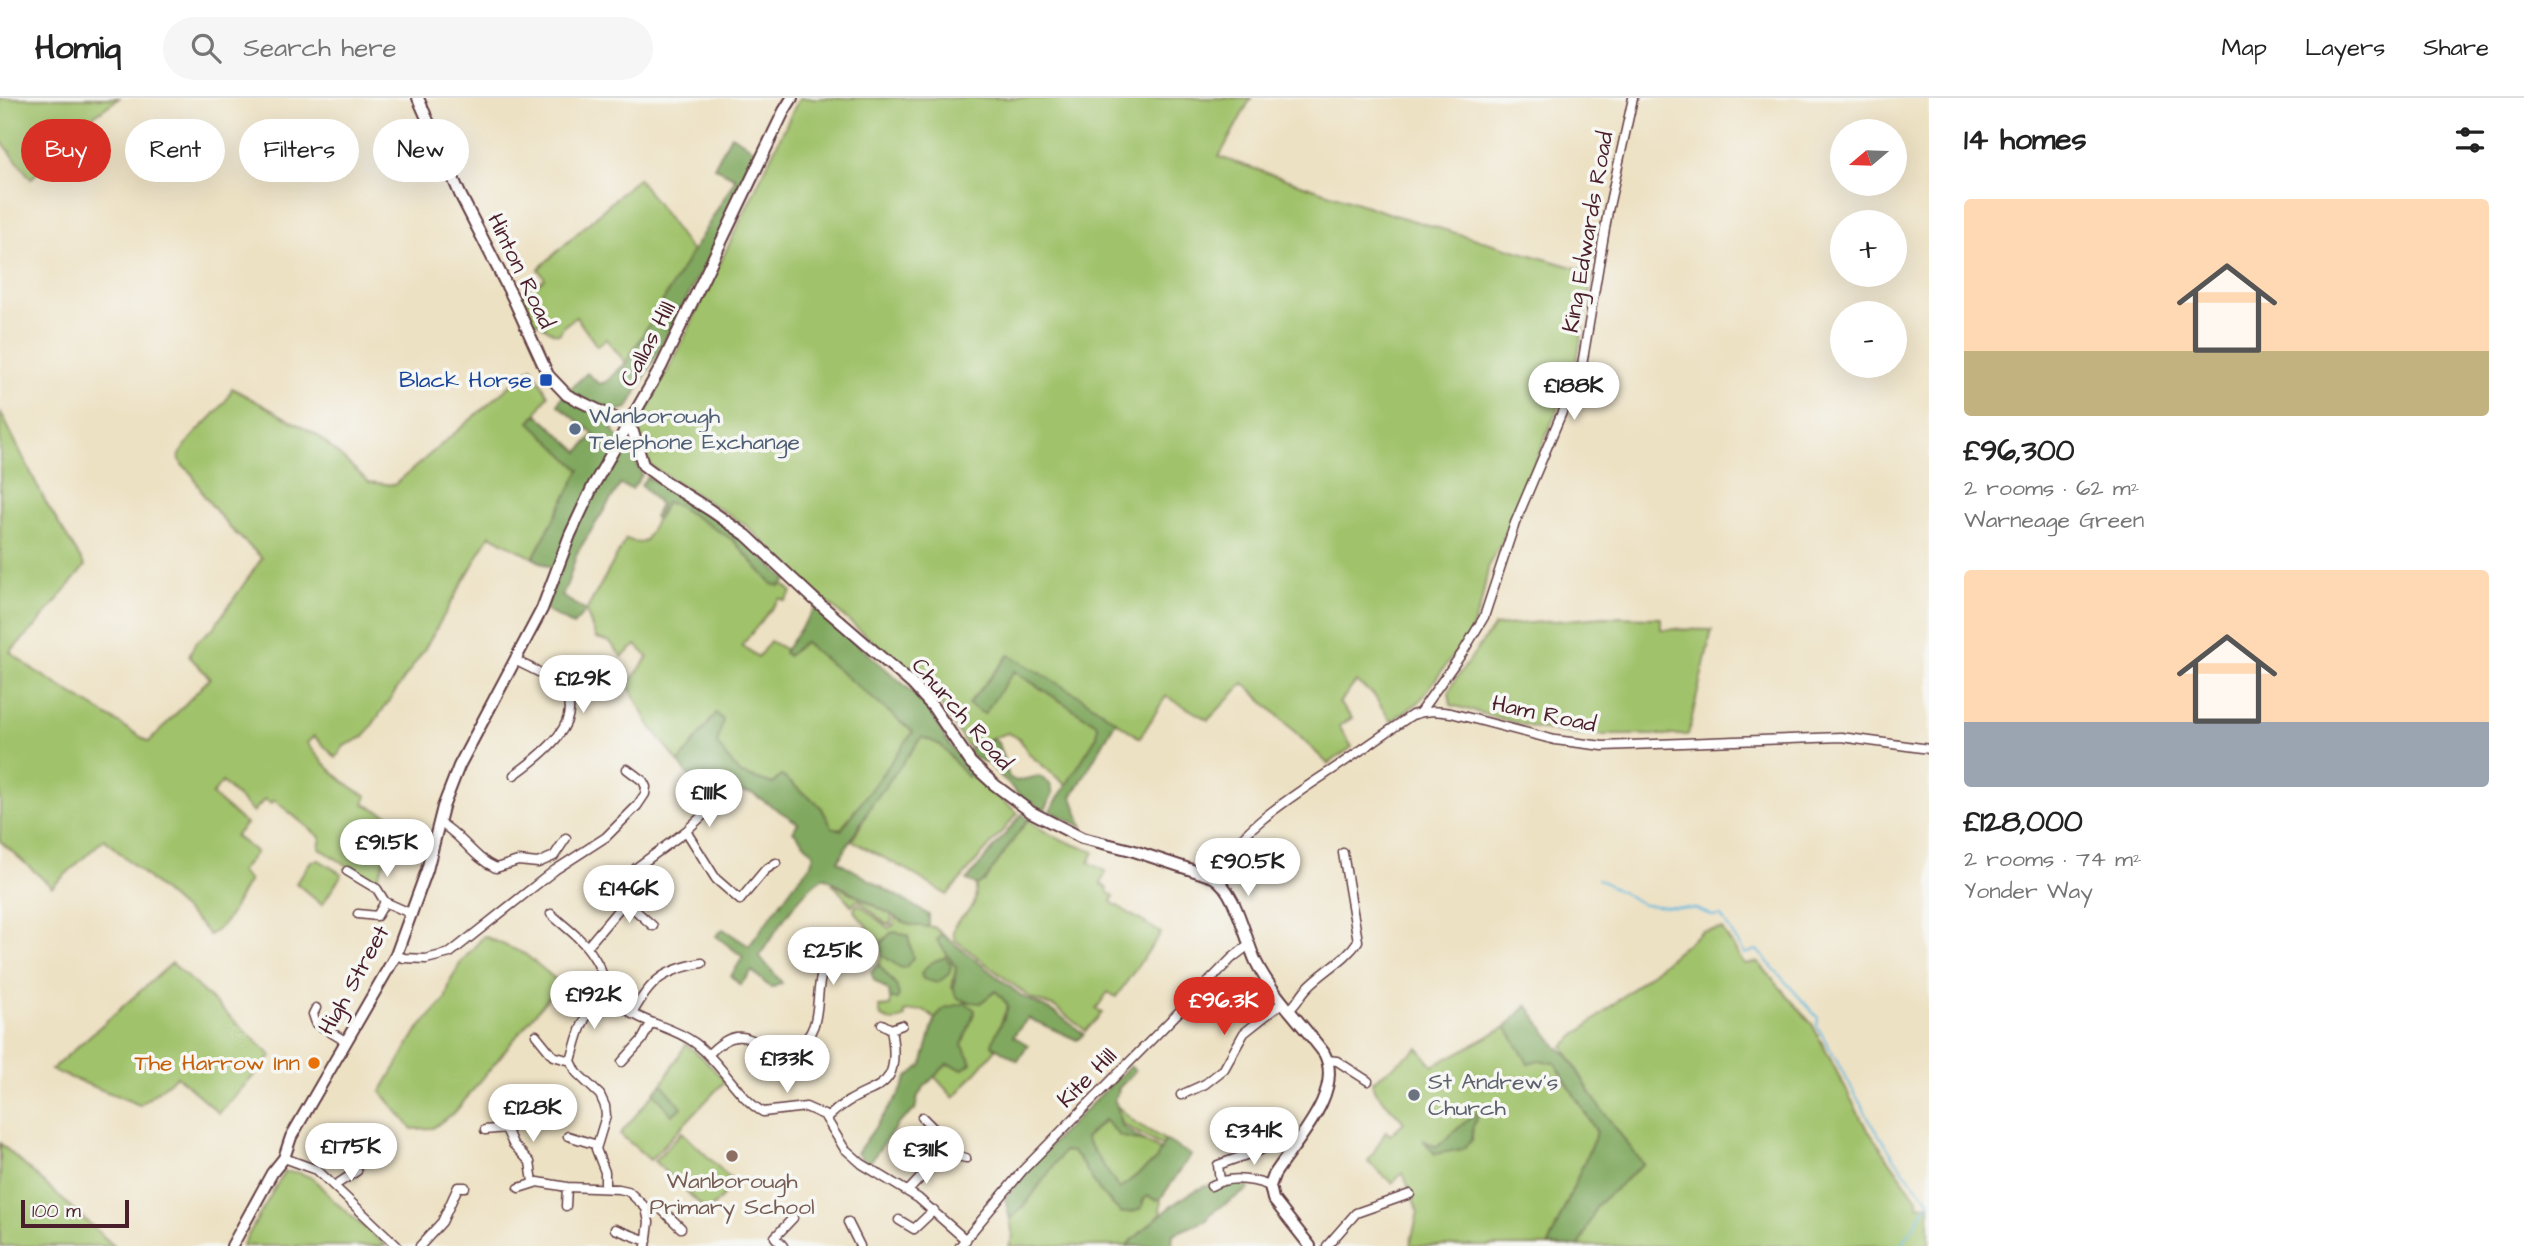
<!DOCTYPE html>
<html lang="en">
<head>
<meta charset="utf-8">
<style>
	:root { --surface:#fff; --page:#f6f6f6; --text:#222; --muted:#767676; --line:#e0e0e0; --accent:#d93025 }
	body { margin:0; font-family:"Architects Daughter",sans-serif; background:var(--page); color:var(--text); height:100vh; display:flex; flex-direction:column; font-size:26px; white-space:nowrap }
	* { box-sizing:border-box; margin:0 }
	p { font-size:23px; color:var(--muted) }
	.icon { flex:none; width:38px; height:38px; fill:none; stroke:currentColor; stroke-width:2; stroke-linecap:round; stroke-linejoin:round }
	.map { position:relative; flex:1; overflow:hidden }
	.side { display:flex; flex-direction:column; background:var(--surface); width:595px }
	.side>* { flex:none }
	.top-card { position:absolute; left:21px; top:21px; width:665px; height:63px; display:flex; gap:14px }
	.needle { width:46px; rotate:251deg }
	.buttons { position:absolute; left:1830px; top:21px; display:grid; gap:14px }
	.buttons a { display:grid; place-items:center; width:77px; height:77px; border-radius:50%; background:var(--surface); box-shadow:0 7px 28px #0002; font-size:35px }
	.scale { position:absolute; left:21px; bottom:18px; width:108px; box-sizing:border-box; padding-left:7px; border:4px solid #4a1f2b; border-top:0; font-size:19px; line-height:24px; white-space:nowrap; color:#4a1f2b; -webkit-text-stroke:5px #f6f6f2; paint-order:stroke }
	.price { position:absolute; translate:-50% -60px; padding:0 16px; border-radius:24px; background:#fff; color:#222; font-size:23px; line-height:46px; filter:drop-shadow(0 2px 4px #0008) }
	.price::after { content:''; position:absolute; left:50%; top:42px; width:21px; height:16px; margin-left:-10px; background:inherit; clip-path:polygon(0 0,100% 0,50% 100%) }
	.price.current { background:var(--accent); color:#fff }
	ul { padding:0; list-style:none }
	li { display:grid; align-content:center; gap:14px; height:371px; padding:0 35px }
	li span { display:grid; place-items:center; height:217px; border-radius:7px; color:#555 }
	li>.icon { margin-inline-start:auto }
	span .icon { width:126px; height:126px; fill:#fffc; stroke-width:1 }
	li b { font-size:30px }
	h2 { display:flex; justify-content:space-between; align-items:center; height:84px; padding:0 35px; font-size:30px }
	.chip { padding:0 24px; border-radius:32px; background:var(--surface); box-shadow:0 7px 28px #0002; font-size:24px; line-height:63px }
	.chip.current { background:var(--accent); color:#fff }
	header { display:flex; align-items:center; gap:42px; box-sizing:border-box; height:98px; padding:0 35px; background:var(--surface); border-bottom:2px solid var(--line) }
	header strong { font-size:33px }
	nav { display:flex; gap:38px; margin-inline-start:auto; font-size:24px }
	.search { width:490px; height:63px; background:var(--page); display:flex; align-items:center; gap:18px; box-sizing:border-box; padding:0 24px; border-radius:38px; color:var(--muted); font-size:26px }
	main { display:flex; flex:1; min-height:0 }
	.map>svg:first-child { display:block }
</style>
</head>
<body>
<header>
<strong>Homiq</strong>
<div class="search"><svg class="icon" aria-label="search" viewBox="0 0 24 24"><circle cx="10" cy="10" r="6"/><path d="M15 15l6 6"/></svg>Search here</div>
<nav><a>Map</a><a>Layers</a><a>Share</a></nav>
</header>
<main>
<div class="map">
<svg width="1929" height="1148" viewBox="0 0 1929 1148">
	<rect width="100%" height="100%" fill="#f6f6f2"/>
	<filter id="ink" filterUnits="userSpaceOnUse"><feTurbulence type="fractalNoise" baseFrequency=".0143" numOctaves="2"/><feDisplacementMap in="SourceGraphic" scale="14" xChannelSelector="R" yChannelSelector="G"/><feConvolveMatrix kernelMatrix="1 2 1 2 8 2 1 2 1" color-interpolation-filters="sRGB"/></filter>
	<filter id="wash" filterUnits="userSpaceOnUse"><feTurbulence type="fractalNoise" baseFrequency=".00686" numOctaves="4" result="noise"/><feDisplacementMap in="SourceGraphic" scale="28" xChannelSelector="R" yChannelSelector="G"/><feGaussianBlur stdDeviation="1.57" result="paint"/><feColorMatrix in="noise" values="0 0 0 0 0 0 0 0 0 0 0 0 0 0 0 0 0 1.4 0 .05"/><feComposite in="paint" operator="in"/></filter>
	<g filter="url(#wash)">
		<rect width="100%" height="100%" fill="#ede1c3"/>
		<path fill="#a0c26a" stroke="#75704a" stroke-width="2" d="M 0,0 L 119,0 L 88,22 L 31,81 L 0,41 Z
			M 799,0 L 1251,0 L 1219,59 L 1394,117 L 1593,175 L 1576,267 L 1501,446 L 1489,466 L 1481,506 L 1471,533 L 1419,604 L 1391,623 L 1373,596 L 1356,584 L 1339,605 L 1352,620 L 1339,628 L 1352,649 L 1328,666 L 1244,585 L 1208,622 L 1166,598 L 1140,640 L 1079,598 L 1009,557 L 969,607 L 984,615 L 1013,573 L 1098,627 L 1097,638 L 1067,688 L 1029,656 L 1019,640 L 1008,635 L 967,648 L 934,596 L 806,486 L 747,428 L 651,368 L 637,337 L 637,331 L 677,255 Z
			M 638,80 L 692,154 L 626,265 L 606,241 L 597,248 L 576,219 L 565,227 L 559,236 C 548,236 544,223 531,224 L 520,200 L 545,180 L 538,171 Z
			M 532,269 L 548,297 L 531,324 L 580,372 L 533,460 L 490,437 L 424,552 L 364,639 L 344,648 L 336,660 L 314,638 L 307,645 C 325,668 341,685 367,698 L 364,706 L 402,723 L 375,785 L 319,750 L 321,740 L 274,702 L 271,706 L 265,701 L 253,714 L 222,684 L 212,697 L 246,726 L 235,738 L 256,754 L 240,774 L 249,783 C 235,802 232,825 209,837 L 201,827 L 104,741 L 52,789 L 0,743 L 0,313 L 46,405 L 85,468 L 36,528 L 10,554 L 31,570 L 149,644 L 210,580 L 189,558 L 195,545 L 214,529 L 262,460 L 229,429 L 204,398 L 192,376 L 182,367 L 179,359 C 191,331 223,317 232,290 L 317,337 L 369,384 L 394,387 Z
			M 666,404 L 676,407 L 733,442 L 772,486 L 780,488 L 783,486 L 792,494 L 785,503 L 780,500 L 742,547 L 758,559 L 770,543 L 786,552 L 785,555 L 804,544 L 914,634 L 840,732 L 832,729 L 821,709 L 781,677 L 773,686 L 739,675 L 717,646 L 722,622 L 712,620 L 679,665 L 650,627 L 628,587 L 648,559 L 636,547 L 622,559 L 610,544 L 596,540 L 586,513 L 626,441 L 639,445 L 645,443 Z
			M 1603,519 L 1661,520 L 1661,531 L 1712,532 L 1688,637 L 1579,637 L 1536,630 L 1451,607 L 1449,595 L 1453,585 L 1494,528 Z
			M 922,638 L 941,647 L 967,679 L 970,677 L 1018,715 L 947,797 L 907,772 L 852,743 L 872,706 Z
			M 1028,721 C 1046,738 1071,745 1094,754 L 1089,764 L 1106,774 L 1101,786 L 1107,790 L 1108,795 L 1114,798 L 1111,804 L 1161,835 L 1116,899 L 1108,894 L 1096,911 L 1102,915 L 1086,933 L 1055,909 L 1032,901 L 955,842 C 947,823 968,819 974,805 C 976,800 976,792 976,787 L 985,782 Z
			M 319,762 L 342,776 L 322,807 L 296,785 L 311,763 Z
			M 832,785 L 892,817 L 891,826 L 886,826 L 860,803 L 856,803 L 852,808 Z
			M 859,806 L 888,830 L 894,827 L 895,819 L 910,827 L 934,829 L 942,836 L 938,842 L 956,869 L 952,890 L 980,905 L 996,893 L 1008,907 L 992,947 L 996,951 L 954,1000 L 934,978 L 947,966 L 963,971 L 970,960 L 962,947 L 975,912 C 956,906 948,905 935,921 L 924,912 L 904,914 L 905,919 L 893,924 L 881,919 L 879,909 L 890,908 L 890,901 L 897,901 L 896,887 L 878,866 L 882,857 L 901,869 L 891,835 L 881,845 L 854,813 L 856,807 Z
			M 1722,831 L 1744,866 L 1758,864 L 1812,926 L 1865,1028 L 1917,1101 L 1918,1108 L 1929,1106 L 1929,1148 L 1579,1148 L 1597,1107 L 1643,1066 L 1598,1007 L 1563,948 L 1702,833 Z
			M 484,838 L 525,856 L 560,885 L 456,1013 L 433,1030 L 412,1031 L 381,994 L 416,934 L 445,902 L 451,882 L 461,864 Z
			M 172,865 L 272,958 L 219,1015 L 177,978 L 140,1007 L 51,972 Z
			M 1506,929 L 1539,962 L 1555,965 L 1597,1035 L 1548,1148 L 1410,1148 L 1418,1114 L 1403,1075 L 1392,1085 L 1368,1064 L 1386,1033 L 1390,1037 L 1404,1024 L 1374,992 L 1372,984 L 1418,950 L 1433,968 Z
			M 686,946 L 705,962 L 725,983 L 650,1062 L 620,1036 L 662,986 Z
			M 1117,1008 L 1136,1025 L 1165,1042 L 1162,1048 L 1122,1026 Z
			M 1105,1022 L 1120,1038 L 1146,1044 L 1161,1052 L 1156,1062 L 1119,1091 L 1085,1040 Z
			M 682,1034 L 735,1085 L 708,1114 L 654,1063 Z
			M 0,1045 L 114,1148 L 0,1148 Z
			M 1064,1053 L 1072,1054 L 1078,1059 L 1099,1092 L 1116,1110 L 1142,1105 L 1147,1098 L 1156,1102 L 1161,1100 L 1160,1117 L 1126,1148 L 1009,1148 L 1013,1138 L 1010,1122 L 1028,1103 Z
			M 284,1074 L 297,1074 L 313,1080 L 334,1103 L 386,1148 L 242,1148 Z"/>
		<path fill="#80a85e" stroke="#656444" stroke-width="2" d="M 731,37 L 759,54 L 715,148 L 628,310 L 609,315 L 568,293 L 587,275 L 599,286 L 606,284 L 626,265 L 736,80 L 714,69 Z
			M 562,298 L 609,322 L 614,335 L 622,344 L 628,344 L 642,377 L 632,391 L 620,387 L 577,455 L 569,481 L 562,498 L 586,513 L 573,527 L 545,512 L 559,474 L 533,460 L 580,372 L 530,324 L 537,316 L 579,354 L 594,336 L 558,307 Z
			M 647,379 L 693,404 L 735,434 L 787,482 L 780,488 L 772,486 L 733,442 L 676,407 L 666,404 L 657,421 L 654,419 L 660,407 L 641,387 Z
			M 815,510 L 925,605 L 946,642 L 972,676 L 967,679 L 941,647 L 922,639 L 872,706 L 838,763 L 929,817 L 929,829 L 910,827 L 824,779 C 798,794 776,834 759,858 L 782,885 L 771,890 L 752,873 L 740,887 L 731,878 L 743,859 L 716,838 L 723,831 L 749,848 L 796,784 L 810,768 L 814,756 L 793,733 L 798,725 L 753,696 L 733,692 L 713,708 L 679,665 L 716,615 L 723,622 L 717,646 L 739,675 L 773,686 L 781,677 L 821,709 L 832,729 L 841,732 L 913,634 L 804,544 L 788,558 L 784,554 Z
			M 1009,557 L 1079,598 L 1116,623 L 1072,699 L 1083,729 L 1050,713 L 1097,638 L 1098,627 L 1014,573 L 984,616 L 968,606 Z
			M 994,641 L 998,645 L 1009,679 L 1016,683 L 1039,678 L 1050,686 L 1053,695 L 1045,712 L 1020,698 L 990,667 L 972,658 L 968,651 Z
			M 1022,716 L 1028,721 L 985,782 L 976,787 L 967,782 Z
			M 897,834 L 908,838 L 913,860 L 906,869 L 901,870 L 882,857 L 881,845 L 891,835 Z
			M 942,836 L 1023,899 L 1056,915 L 1084,936 L 1077,942 L 1028,920 L 1013,938 L 1028,947 L 1018,963 L 992,947 C 995,933 1006,921 1008,907 L 996,893 L 980,905 C 947,902 954,896 956,869 L 937,842 Z
			M 946,859 L 951,867 L 949,876 L 937,885 L 923,881 L 921,876 C 926,866 936,862 946,859 Z
			M 878,866 L 896,887 L 899,897 L 897,901 L 890,901 L 889,893 L 874,882 L 871,874 Z
			M 966,905 L 975,912 L 962,947 L 970,960 L 971,965 L 963,971 L 947,966 L 924,989 L 918,998 L 915,1012 L 898,1026 L 870,1064 L 865,1064 L 857,1055 L 901,993 L 907,980 L 922,967 L 935,921 L 944,910 Z
			M 1527,907 L 1557,949 L 1567,956 L 1598,1007 L 1643,1066 L 1597,1107 L 1579,1148 L 1548,1148 L 1597,1034 L 1555,965 L 1539,962 L 1528,965 L 1506,929 Z
			M 1130,968 L 1135,973 L 1118,991 L 1119,993 L 1114,1001 L 1117,1008 L 1121,1028 L 1146,1044 L 1120,1038 L 1104,1022 L 1085,1040 L 1119,1091 L 1156,1062 L 1165,1042 L 1191,1057 L 1161,1100 L 1156,1102 L 1147,1098 L 1143,1101 L 1142,1110 L 1133,1114 L 1121,1115 L 1099,1092 L 1078,1059 L 1072,1054 L 1064,1053 L 1028,1103 L 1010,1122 L 1005,1100 C 1041,1052 1087,1011 1130,968 Z
			M 662,986 L 682,1009 L 672,1017 L 654,994 Z
			M 1481,1010 L 1473,1028 L 1472,1042 L 1463,1051 L 1435,1056 L 1423,1042 L 1437,1049 Z
			M 1233,1084 L 1243,1084 L 1249,1091 L 1211,1115 L 1207,1122 L 1173,1136 L 1172,1148 L 1126,1148 C 1149,1128 1172,1103 1201,1090 C 1210,1086 1223,1086 1233,1084 Z"/>
		<g fill="none" stroke-linecap="round" stroke-linejoin="round">
			<path stroke="#63b7df" stroke-width="2" d="M 1598,781 L 1644,807 L 1696,811 L 1713,818 L 1721,818 L 1745,856 L 1757,852 L 1818,920 L 1817,928 C 1851,986 1881,1053 1929,1102
				M 1901,1148 L 1929,1104"/>
		</g>
	</g>
	<g filter="url(#ink)">
		<g fill="none" stroke-linecap="round" stroke-linejoin="round">
			<g stroke="#623c42" stroke-width="11">
				<path id="minor" d="M 1420,614 L 1463,554 L 1484,519 L 1515,425 L 1582,267 L 1608,113 L 1633,0
					M 514,677 C 539,659 592,621 558,587 C 547,576 529,570 515,562
					M 440,725 C 462,737 473,760 496,770 L 518,763 L 538,765 L 554,758 L 566,740
					M 686,733 L 713,708
					M 347,773 L 377,791 L 385,804 L 412,816
					M 1213,779 C 1235,734 1291,699 1332,672 C 1359,654 1385,635 1412,617 C 1426,612 1437,613 1451,615 L 1555,642 L 1603,648 L 1841,639 L 1929,651
					M 626,804 L 653,828
					M 358,816 L 377,818 L 385,804
					M 551,816 C 565,829 583,841 593,858 C 603,872 606,892 619,905 C 640,926 671,927 695,945 C 720,963 738,1000 763,1014 L 806,1009 L 824,1017 L 844,1050 L 862,1066 L 918,1100 L 966,1142
					M 587,849 L 628,800 L 636,770 L 686,733 L 716,781 L 740,802 L 765,772 L 776,765
					M 805,856 L 822,872
					M 396,857 L 404,860 L 426,861 L 450,855 L 555,772 L 606,739 L 637,708 L 645,696 L 646,689 L 643,683 L 627,671
					M 316,910 L 313,916 L 316,925 L 345,943
					M 1289,912 C 1298,905 1300,897 1307,890 C 1323,873 1346,862 1358,843 L 1343,755
					M 632,916 C 651,882 663,872 702,865
					M 891,931 L 902,927
					M 536,937 L 553,958 L 571,963 L 577,975 L 600,997 L 605,1008 L 606,1018 L 596,1051 L 605,1074 L 605,1090
					M 792,953 L 797,965
					M 708,957 C 753,909 762,973 795,951 C 832,926 806,887 832,858
					M 1327,962 L 1337,963 L 1368,983
					M 571,963 C 580,932 581,913 612,896
					M 622,964 L 642,942 L 651,925
					M 1181,997 L 1205,986 L 1224,971 L 1244,935 L 1283,904
					M 518,1003 L 509,1017 L 507,1033 L 513,1046 L 530,1064 L 533,1084
					M 827,1020 C 868,979 904,1004 891,931 L 882,926
					M 485,1032 L 506,1030
					M 568,1038 L 597,1047
					M 944,1055 L 966,1060
					M 284,1060 L 317,1072 L 397,1148
					M 1220,1083 L 1218,1067 L 1271,1048
					M 334,1088 L 357,1073
					M 1211,1088 C 1230,1077 1251,1081 1270,1088
					M 519,1090 L 538,1084 L 567,1089 L 619,1091 L 628,1093 L 646,1110 L 649,1124 L 646,1148
					M 908,1093 L 944,1055 L 941,1038 L 922,1019
					M 566,1108 L 567,1089
					M 646,1110 L 657,1107 L 681,1130
					M 899,1122 L 914,1131 L 934,1112
					M 848,1124 L 860,1148
					M 615,1131 L 647,1143
					M 420,1148 L 442,1124 L 458,1089 L 465,1089
					M 783,1148 L 775,1139 L 793,1120
					M 960,1148 L 1023,1072 L 1232,860 L 1249,847
					M 1327,1148 L 1356,1115 L 1410,1096"/>
			</g>
			<g stroke="#623c42" stroke-width="14">
				<path id="tertiary" d="M 418,0 L 460,96 L 513,200 L 548,277 L 567,297 L 627,326 L 633,334 L 643,367 L 667,385 L 710,412 L 746,437 L 814,501 L 912,586 L 933,609 L 971,665 L 995,687 L 1031,714 L 1082,740 L 1131,752 L 1213,779 C 1236,792 1245,841 1256,864 C 1273,898 1302,925 1324,955 C 1345,994 1294,1045 1274,1077 L 1270,1088 L 1273,1101 L 1310,1148
					M 232,1148 L 272,1075 L 284,1060 L 291,1039 L 396,857 L 427,772 L 443,709 L 459,668 L 542,511 L 570,437 L 593,388 L 661,269 L 784,13 L 792,0"/>
			</g>
			<use href="#minor" stroke="#fff" stroke-width="8"/>
			<use href="#tertiary" stroke="#fff" stroke-width="10"/>
		</g>
	</g>
	<rect fill="#1a4fb4" stroke="#f6f6f2" stroke-width="2.5" x="539" y="275" width="14" height="14" rx="3.5"/>
	<circle fill="#5c6f8a" stroke="#f6f6f2" stroke-width="2.5" cx="575" cy="331" r="7"/>
	<circle fill="#e8710a" stroke="#f6f6f2" stroke-width="2.5" cx="314" cy="965" r="7"/>
	<circle fill="#6b7280" stroke="#f6f6f2" stroke-width="2.5" cx="1414" cy="997" r="7"/>
	<circle fill="#8d6e63" stroke="#f6f6f2" stroke-width="2.5" cx="732" cy="1058" r="7"/>
	<g text-anchor="middle" dominant-baseline="central" stroke-width="7" stroke-linejoin="round" paint-order="stroke">
		<g font-size="23" fill="#4a1f2b" stroke="#f6f6f2">
			<text transform="translate(1588 134) rotate(-80)">King Edwards Road</text>
			<text transform="translate(521 173) rotate(64)">Hinton Road</text>
			<text transform="translate(648 246) rotate(-62)">Callas Hill</text>
			<text transform="translate(962 616) rotate(49)">Church Road</text>
			<text transform="translate(1544 616) rotate(12)">Ham Road</text>
			<text transform="translate(354 882) rotate(-61)">High Street</text>
			<text transform="translate(1087 980) rotate(-45)">Kite Hill</text>
		</g>
		<g font-size="23" fill="#164399" stroke="#f6f6f2" text-anchor="end">
			<text x="532" y="282">Black Horse</text>
		</g>
		<g font-size="23" fill="#4e5e75" stroke="#f6f6f2" text-anchor="start">
			<text x="589" y="318">Wanborough<tspan x="589" dy="26">Telephone Exchange</tspan></text>
		</g>
		<g font-size="23" fill="#c56008" stroke="#f6f6f2" text-anchor="end">
			<text x="300" y="965">The Harrow Inn</text>
		</g>
		<g font-size="23" fill="#5b616d" stroke="#f6f6f2" text-anchor="start">
			<text x="1428" y="984">St Andrew's<tspan x="1428" dy="26">Church</tspan></text>
		</g>
		<g font-size="23" fill="#785e54" stroke="#f6f6f2">
			<text x="732" y="1083">Wanborough<tspan x="732" dy="26">Primary School</tspan></text>
		</g>
	</g>
</svg>
<div class="buttons">
<a><svg class="needle" viewBox="-14 -14 28 28"><path d="M0-13l5 13h-10z" fill="#e53935"/><path d="M0 13l5-13h-10z" fill="#767676"/></svg></a>
<a>+</a>
<a>−</a>
</div>
<div class="scale">100 m</div>
<b class="price" style="left:1574px;top:324px">£188K</b>
<b class="price" style="left:583px;top:617px">£129K</b>
<b class="price" style="left:709px;top:731px">£111K</b>
<b class="price" style="left:387px;top:781px">£91.5K</b>
<b class="price" style="left:1248px;top:800px">£90.5K</b>
<b class="price" style="left:629px;top:827px">£146K</b>
<b class="price" style="left:833px;top:889px">£251K</b>
<b class="price" style="left:594px;top:933px">£192K</b>
<b class="price current" style="left:1224px;top:939px">£96.3K</b>
<b class="price" style="left:787px;top:997px">£133K</b>
<b class="price" style="left:533px;top:1046px">£128K</b>
<b class="price" style="left:1254px;top:1069px">£341K</b>
<b class="price" style="left:351px;top:1085px">£175K</b>
<b class="price" style="left:926px;top:1088px">£311K</b>
<div class="top-card">
<a class="chip current">Buy</a>
<a class="chip">Rent</a>
<a class="chip">Filters</a>
<a class="chip">New</a>
</div>
</div>
<section class="side">
<h2>14 homes<svg class="icon" aria-label="filters" viewBox="0 0 24 24"><path d="M4 7h16M4 17h16"/><circle cx="9" cy="7" r="2"/><circle cx="15" cy="17" r="2"/></svg></h2>
<ul>
<li><span style="background:linear-gradient(#ffd9b3 70%,#c2b280 0)"><svg class="icon" aria-label="home" viewBox="0 0 24 24"><path d="M3 11l9-7 9 7M6 9v11h12V9"/></svg></span><div><b>£96,300</b><p>2 rooms · 62 m²</p><p>Warneage Green</p></div></li>
<li><span style="background:linear-gradient(#ffd9b3 70%,#9aa5b1 0)"><svg class="icon" aria-label="home" viewBox="0 0 24 24"><path d="M3 11l9-7 9 7M6 9v11h12V9"/></svg></span><div><b>£128,000</b><p>2 rooms · 74 m²</p><p>Yonder Way</p></div></li>
</ul>
</section>
</main>
</body>
</html>
